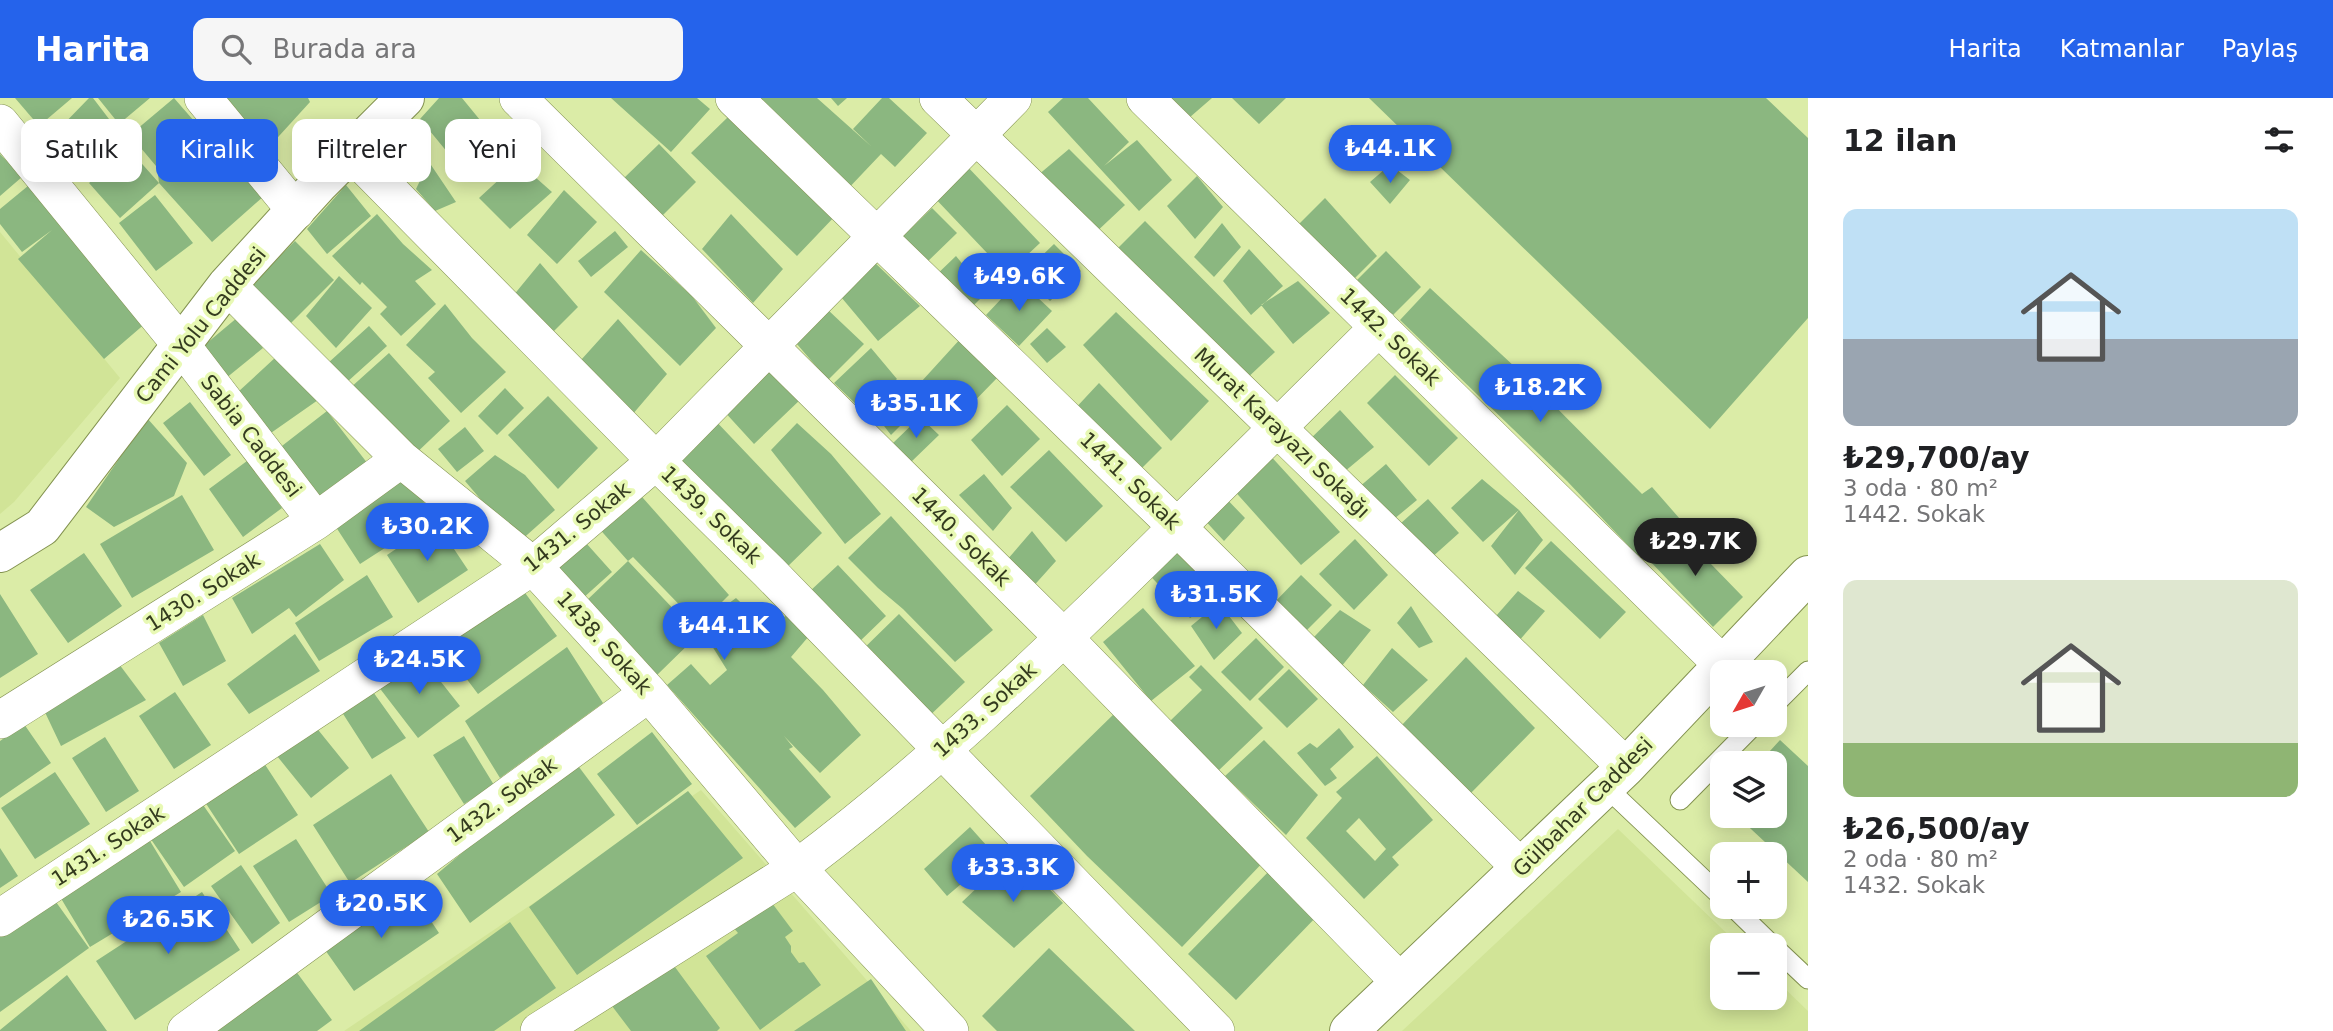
<!DOCTYPE html>
<html lang="tr">
<head>
<meta charset="utf-8">
<style>
	:root { --surface:#fff; --page:#f6f6f6; --text:#202124; --muted:#757577; --accent:#2563eb }
	body { margin:0; font-family:"DejaVu Sans",sans-serif; background:var(--page); color:var(--text); height:100vh; display:flex; flex-direction:column; font-size:26px; white-space:nowrap }
	* { box-sizing:border-box; margin:0 }
	p { font-size:23px; color:var(--muted) }
	.icon { flex:none; width:38px; height:38px; fill:none; stroke:currentColor; stroke-width:2; stroke-linecap:round; stroke-linejoin:round }
	.map { position:relative; flex:1; overflow:hidden }
	.panel { display:flex; flex-direction:column; background:var(--surface); width:525px }
	.panel>* { flex:none }
	.guide { position:absolute; left:21px; top:21px; width:665px; height:63px; display:flex; gap:14px }
	.needle { width:46px; rotate:231deg }
	.controls { position:absolute; left:1710px; top:562px; display:grid; gap:14px }
	.controls a { display:grid; place-items:center; width:77px; height:77px; border-radius:14px; background:var(--surface); box-shadow:0 4px 18px #0003; font-size:35px }
	.price { position:absolute; translate:-50% -60px; padding:0 16px; border-radius:24px; background:var(--accent); color:#fff; font-size:23px; line-height:46px; filter:drop-shadow(0 2px 4px #0008) }
	.price::after { content:''; position:absolute; left:50%; top:42px; width:21px; height:16px; margin-left:-10px; background:inherit; clip-path:polygon(0 0,100% 0,50% 100%) }
	.price.current { background:#222; color:#fff }
	ul { padding:0; list-style:none }
	li { display:grid; align-content:center; gap:14px; height:371px; padding:0 35px }
	li span { display:grid; place-items:center; height:217px; border-radius:14px; color:#555 }
	li>.icon { margin-inline-start:auto }
	span .icon { width:126px; height:126px; fill:#fffc; stroke-width:1 }
	li b { font-size:30px }
	h2 { display:flex; justify-content:space-between; align-items:center; height:84px; padding:0 35px; font-size:30px }
	.tag { padding:0 24px; border-radius:14px; background:var(--surface); box-shadow:0 4px 18px #0003; font-size:24px; line-height:63px }
	.tag.current { background:var(--accent); color:#fff }
	header { display:flex; align-items:center; gap:42px; box-sizing:border-box; height:98px; padding:0 35px; background:var(--accent); color:#fff }
	header strong { font-size:33px }
	nav { display:flex; gap:38px; margin-inline-start:auto; font-size:24px }
	.search { width:490px; height:63px; background:var(--page); display:flex; align-items:center; gap:18px; box-sizing:border-box; padding:0 24px; border-radius:14px; color:var(--muted); font-size:26px }
	main { display:flex; flex:1; min-height:0 }
	.map>svg:first-child { display:block }
</style>
</head>
<body>
<header>
<strong>Harita</strong>
<div class="search"><svg class="icon" aria-label="search" viewBox="0 0 24 24"><circle cx="10" cy="10" r="6"/><path d="M15 15l6 6"/></svg>Burada ara</div>
<nav><a>Harita</a><a>Katmanlar</a><a>Paylaş</a></nav>
</header>
<main>
<div class="map">
<svg width="1808" height="933" viewBox="0 0 1808 933">
	<rect width="100%" height="100%" fill="#dbeca7"/>
	<path fill="#d1e497" d="M 0,134 L 120,280 L 14,404 L 0,416 Z
		M 701,692 L 911,933 L 344,933 Z
		M 1618,731 L 1739,847 L 1722,847 L 1722,900 L 1774,900 L 1775,881 L 1808,913 L 1808,933 L 1402,933 Z"/>
	<path fill="#8bb780" fill-rule="evenodd" d="M 15,0 L 72,0 L 39,28 Z
		M 89,0 L 93,0 L 125,42 L 85,80 L 56,34 Z
		M 98,0 L 150,0 L 119,26 Z
		M 174,0 L 201,31 L 156,68 L 130,37 Z
		M 208,0 L 308,0 L 310,4 L 259,60 Z
		M 439,0 L 462,0 L 480,22 L 448,55 L 420,21 Z
		M 611,0 L 697,0 L 710,11 L 671,54 Z
		M 749,0 L 817,0 L 872,49 L 853,31 L 882,0 L 889,0 L 927,35 L 895,69 L 881,56 L 844,95 Z
		M 831,0 L 847,0 L 838,8 Z
		M 1063,0 L 1088,0 L 1129,44 L 1104,68 L 1137,42 L 1172,82 L 1139,113 L 1048,14 Z
		M 1156,0 L 1212,0 L 1182,26 Z
		M 1232,0 L 1286,0 L 1259,26 Z
		M 1369,0 L 1766,0 L 1808,40 L 1808,220 L 1710,331 Z
		M 728,19 L 837,116 L 797,158 L 691,55 Z
		M 206,33 L 264,98 L 212,144 L 159,85 L 158,76 Z
		M 410,35 L 429,64 L 404,84 L 383,58 Z
		M 659,46 L 696,84 L 662,118 L 623,81 Z
		M 128,50 L 159,85 L 120,120 L 89,85 Z
		M 1069,51 L 1125,107 L 1092,138 L 1037,78 Z
		M 0,56 L 22,79 L 0,98 Z
		M 429,64 L 456,104 L 435,113 L 416,91 Z
		M 518,64 L 552,94 L 510,131 L 479,100 Z
		M 964,65 L 1040,145 L 1007,176 L 931,96 Z
		M 1385,71 L 1391,79 L 1397,72 L 1410,82 L 1390,106 L 1370,84 Z
		M 1197,78 L 1223,109 L 1195,141 L 1167,108 Z
		M 34,83 L 147,224 L 104,261 L 18,161 L 52,132 L 22,154 L 0,126 L 0,111 Z
		M 346,87 L 371,118 L 327,156 L 307,131 Z
		M 564,92 L 597,124 L 557,166 L 527,137 Z
		M 155,97 L 193,145 L 156,173 L 119,125 Z
		M 1325,100 L 1377,158 L 1348,187 L 1293,132 Z
		M 932,110 L 957,135 L 923,168 L 898,143 Z
		M 377,116 L 403,146 L 432,172 L 415,183 L 436,206 L 401,238 L 380,216 L 387,209 L 362,184 L 360,187 L 332,158 Z
		M 731,116 L 783,171 L 753,205 L 702,151 Z
		M 1145,123 L 1275,254 L 1243,284 L 1113,155 Z
		M 1222,125 L 1241,149 L 1214,179 L 1194,159 Z
		M 615,133 L 628,149 L 591,179 L 578,163 Z
		M 295,143 L 334,182 L 287,229 L 247,190 Z
		M 1054,146 L 1081,173 L 1050,203 L 1023,176 Z
		M 1249,151 L 1283,188 L 1251,217 L 1223,183 Z
		M 641,152 L 692,198 L 716,230 L 680,268 L 604,194 Z
		M 1386,153 L 1421,189 L 1391,219 L 1355,184 Z
		M 956,158 L 986,195 L 966,215 L 932,181 Z
		M 872,162 L 920,208 L 878,243 L 836,193 Z
		M 540,165 L 578,209 L 546,241 L 508,204 Z
		M 339,178 L 372,210 L 336,250 L 306,218 Z
		M 1019,182 L 1052,213 L 1019,248 L 986,217 Z
		M 1298,183 L 1330,215 L 1293,246 L 1261,207 Z
		M 1430,190 L 1530,283 L 1642,396 L 1652,389 L 1680,421 L 1638,458 L 1567,383 L 1400,222 Z
		M 445,206 L 472,240 L 506,274 L 461,315 L 428,280 L 435,274 L 406,247 Z
		M 827,211 L 864,246 L 828,282 L 790,238 Z
		M 1116,214 L 1209,303 L 1171,343 L 1083,247 Z
		M 238,219 L 263,250 L 220,285 L 195,255 Z
		M 618,221 L 667,276 L 632,317 L 581,262 Z
		M 369,228 L 387,248 L 346,285 L 328,265 Z
		M 1047,230 L 1066,249 L 1047,265 L 1030,246 Z
		M 962,239 L 997,280 L 958,320 L 921,284 Z
		M 871,250 L 897,281 L 863,313 L 834,285 Z
		M 389,255 L 450,323 L 411,360 L 349,291 Z
		M 277,258 L 318,302 L 268,337 L 238,294 Z
		M 765,262 L 802,300 L 754,346 L 722,311 Z
		M 1395,277 L 1458,340 L 1429,368 L 1367,305 Z
		M 1099,285 L 1162,350 L 1135,377 L 1071,315 Z
		M 905,288 L 921,307 L 891,337 L 874,315 Z
		M 505,290 L 524,310 L 497,337 L 478,318 Z
		M 548,298 L 598,350 L 558,391 L 508,337 Z
		M 190,304 L 231,357 L 204,378 L 163,325 Z
		M 1007,307 L 1040,341 L 1002,378 L 971,342 Z
		M 1340,312 L 1374,349 L 1338,379 L 1305,346 Z
		M 327,313 L 368,366 L 318,404 L 278,351 Z
		M 711,318 L 822,435 L 783,473 L 671,356 Z
		M 920,319 L 939,337 L 910,365 L 893,345 Z
		M 147,320 L 187,365 L 174,398 L 114,429 L 86,409 Z
		M 797,325 L 831,356 L 881,416 L 845,446 L 771,352 Z
		M 465,329 L 484,353 L 457,374 L 438,351 Z
		M 1049,352 L 1103,408 L 1066,444 L 1010,389 Z
		M 1267,354 L 1340,434 L 1301,467 L 1231,389 Z
		M 495,357 L 525,377 L 555,412 L 518,445 L 465,383 Z
		M 247,363 L 282,410 L 243,439 L 209,391 Z
		M 1386,366 L 1417,402 L 1388,426 L 1358,390 Z
		M 406,376 L 433,419 L 360,466 L 332,423 Z
		M 984,376 L 1012,410 L 993,433 L 959,397 Z
		M 1482,381 L 1519,412 L 1543,442 L 1515,477 L 1491,448 L 1519,412 L 1483,444 L 1451,410 Z
		M 635,391 L 729,497 L 699,527 L 736,500 L 768,531 L 792,513 L 815,531 L 791,559 L 823,592 L 861,637 L 820,675 L 784,638 L 793,649 L 789,651 L 831,699 L 795,730 L 667,587 L 691,566 L 710,587 L 727,572 L 699,527 L 633,459 L 628,463 L 698,537 L 656,578 L 585,504 L 628,463 L 596,427 Z
		M 1219,393 L 1245,420 L 1224,443 L 1200,417 Z
		M 182,397 L 214,452 L 132,500 L 100,446 Z
		M 1428,401 L 1459,435 L 1430,461 L 1400,426 Z
		M 891,418 L 993,532 L 955,564 L 903,511 L 878,490 L 848,460 Z
		M 436,424 L 468,472 L 418,505 L 387,457 Z
		M 1678,432 L 1743,499 L 1713,529 L 1647,460 Z
		M 1032,433 L 1056,463 L 1030,492 L 1001,469 Z
		M 578,436 L 612,474 L 582,501 L 549,464 Z
		M 1169,437 L 1226,498 L 1190,520 L 1139,466 Z
		M 1355,441 L 1388,477 L 1354,512 L 1319,476 Z
		M 1551,443 L 1626,514 L 1600,541 L 1525,470 Z
		M 320,446 L 344,482 L 296,519 L 289,510 L 252,536 L 232,500 Z
		M 84,455 L 122,508 L 68,545 L 30,492 Z
		M 838,467 L 886,518 L 857,546 L 809,494 Z
		M 367,477 L 393,519 L 319,563 L 295,525 Z
		M 1301,477 L 1332,507 L 1300,539 L 1270,509 Z
		M 517,484 L 557,538 L 478,596 L 438,543 Z
		M 1518,493 L 1545,513 L 1518,544 L 1496,518 Z
		M 0,496 L 38,556 L 0,580 Z
		M 1219,505 L 1242,535 L 1214,562 L 1191,528 Z
		M 1411,508 L 1433,544 L 1419,550 L 1397,525 Z
		M 1143,510 L 1195,568 L 1151,603 L 1103,544 Z
		M 1340,512 L 1371,532 L 1341,569 L 1314,539 Z
		M 899,516 L 965,584 L 922,625 L 856,558 Z
		M 203,517 L 226,563 L 183,588 L 159,545 Z
		M 295,536 L 320,573 L 249,616 L 227,586 Z
		M 1256,540 L 1284,569 L 1250,603 L 1221,574 Z
		M 567,549 L 603,605 L 500,680 L 465,623 Z
		M 1392,550 L 1428,582 L 1393,614 L 1363,587 Z
		M 419,556 L 460,608 L 418,640 L 378,588 Z
		M 1466,559 L 1535,630 L 1469,697 L 1401,628 Z
		M 116,562 L 146,602 L 61,648 L 42,608 Z
		M 1201,567 L 1263,630 L 1217,674 L 1169,624 L 1202,592 L 1189,579 Z
		M 1289,571 L 1318,601 L 1287,630 L 1258,601 Z
		M 371,591 L 406,640 L 372,661 L 338,608 Z
		M 175,594 L 211,647 L 174,671 L 139,618 Z
		M 1118,612 L 1269,758 L 1182,849 L 1087,758 L 1030,698 Z
		M 24,626 L 51,665 L 0,700 L 0,643 Z
		M 315,628 L 349,670 L 311,700 L 277,658 Z
		M 1339,630 L 1354,649 L 1330,671 L 1337,680 L 1325,688 L 1297,655 L 1310,645 L 1317,650 Z
		M 652,634 L 692,686 L 637,727 L 597,676 Z
		M 464,638 L 494,687 L 464,706 L 433,657 Z
		M 105,639 L 139,693 L 106,714 L 72,660 Z
		M 1264,642 L 1318,697 L 1286,737 L 1225,678 Z
		M 1780,642 L 1808,668 L 1808,784 L 1737,718 L 1774,718 L 1774,665 L 1759,665 Z
		M 1377,658 L 1433,722 L 1392,759 L 1399,767 L 1364,801 L 1306,740 L 1342,700 L 1336,694 ZM 1359,720 L 1386,751 L 1375,763 L 1346,733 Z
		M 573,661 L 615,717 L 470,825 L 437,776 Z
		M 262,662 L 298,717 L 239,756 L 203,701 Z
		M 55,674 L 90,726 L 35,761 L 1,710 Z
		M 391,676 L 429,734 L 350,785 L 313,727 Z
		M 688,693 L 743,760 L 577,877 L 529,809 Z
		M 199,701 L 235,753 L 184,789 L 148,737 Z
		M 970,729 L 995,757 L 947,798 L 924,771 Z
		M 296,741 L 332,797 L 289,824 L 253,768 Z
		M 150,743 L 181,794 L 90,849 L 59,797 Z
		M 0,750 L 18,778 L 0,790 Z
		M 1005,763 L 1021,783 L 1032,773 L 1063,805 L 1014,850 L 962,804 Z
		M 241,767 L 280,825 L 252,846 L 211,788 Z
		M 1273,769 L 1320,815 L 1236,902 L 1188,856 Z
		M 409,790 L 439,835 L 354,893 L 323,849 Z
		M 202,794 L 240,852 L 135,922 L 96,863 Z
		M 51,797 L 89,850 L 0,914 L 0,834 Z
		M 769,801 L 793,833 L 785,839 L 791,848 L 791,854 L 799,865 L 804,864 L 821,887 L 760,932 L 706,858 L 738,835 L 732,828 Z
		M 510,824 L 556,890 L 494,933 L 359,933 Z
		M 1049,850 L 1135,933 L 997,933 L 982,918 Z
		M 672,865 L 720,930 L 717,933 L 631,933 L 612,908 Z
		M 295,872 L 332,922 L 317,933 L 204,933 Z
		M 67,877 L 107,933 L 0,933 L 0,932 Z
		M 871,881 L 906,933 L 794,933 Z"/>
	<g fill="none" stroke-linecap="round" stroke-linejoin="round">
		<g stroke="#839250" stroke-width="21">
			<path id="service" d="M 1774,607 L 1808,573
				M 1605,688 L 1722,799
				M 1680,702 L 1755,626
				M 1732,808 L 1772,847
				M 1774,849 L 1808,881"/>
		</g>
		<g stroke="#839250" stroke-width="38">
			<path id="minor" d="M 203,0 L 296,113
				M 518,0 L 1064,540 L 1400,884
				M 734,0 L 1177,429 L 1521,770
				M 938,0 L 1626,669
				M 1145,0 L 1723,567
				M 0,25 L 182,248 L 316,423
				M 351,54 L 656,363 L 769,474 L 1216,933
				M 227,187 L 401,361 L 533,468 L 649,595 L 797,770 L 950,933
				M 0,622 L 316,423 L 401,361
				M 0,820 L 533,468 L 656,363 L 1013,0
				M 186,933 L 649,595
				M 539,933 L 797,770 C 926,674 1043,561 1157,449 C 1231,375 1305,302 1379,229"/>
		</g>
		<g stroke="#839250" stroke-width="40">
			<path id="tertiary" d="M 0,455 L 42,429 L 227,187 L 320,85 L 405,0"/>
		</g>
		<g stroke="#839250" stroke-width="40">
			<path id="secondary" d="M 1349,933 L 1626,669 L 1808,477"/>
		</g>
		<use href="#service" stroke="#fff" stroke-width="19"/>
		<use href="#minor" stroke="#fff" stroke-width="37"/>
		<use href="#tertiary" stroke="#fff" stroke-width="38"/>
		<use href="#secondary" stroke="#fff" stroke-width="38"/>
	</g>
	<g text-anchor="middle" dominant-baseline="central" stroke-width="7" stroke-linejoin="round" paint-order="stroke">
		<g font-size="21" fill="#343b1f" stroke="#e8f9b4">
			<text transform="translate(201 227) rotate(-51)">Cami Yolu Caddesi</text>
			<text transform="translate(1390 239) rotate(44)">1442. Sokak</text>
			<text transform="translate(1282 335) rotate(44)">Murat Karayazı Sokağı</text>
			<text transform="translate(251 338) rotate(52)">Sabia Caddesi</text>
			<text transform="translate(1130 383) rotate(44)">1441. Sokak</text>
			<text transform="translate(711 417) rotate(44)">1439. Sokak</text>
			<text transform="translate(577 429) rotate(-39)">1431. Sokak</text>
			<text transform="translate(961 439) rotate(45)">1440. Sokak</text>
			<text transform="translate(203 494) rotate(-32)">1430. Sokak</text>
			<text transform="translate(604 545) rotate(48)">1438. Sokak</text>
			<text transform="translate(985 612) rotate(-42)">1433. Sokak</text>
			<text transform="translate(502 702) rotate(-36)">1432. Sokak</text>
			<text transform="translate(1583 709) rotate(-45)">Gülbahar Caddesi</text>
			<text transform="translate(108 748) rotate(-33)">1431. Sokak</text>
		</g>
	</g>
</svg>
<div class="controls">
<a><svg class="needle" viewBox="-14 -14 28 28"><path d="M0-13l5 13h-10z" fill="#e53935"/><path d="M0 13l5-13h-10z" fill="#757577"/></svg></a>
<a><svg class="icon" aria-label="layers" viewBox="0 0 24 24"><path d="M12 4l9 5-9 5-9-5zM3 14l9 5 9-5"/></svg></a>
<a>+</a>
<a>−</a>
</div>
<b class="price" style="left:1390px;top:87px">₺44.1K</b>
<b class="price" style="left:1019px;top:215px">₺49.6K</b>
<b class="price" style="left:1540px;top:326px">₺18.2K</b>
<b class="price" style="left:916px;top:342px">₺35.1K</b>
<b class="price" style="left:427px;top:465px">₺30.2K</b>
<b class="price current" style="left:1695px;top:480px">₺29.7K</b>
<b class="price" style="left:1216px;top:533px">₺31.5K</b>
<b class="price" style="left:724px;top:564px">₺44.1K</b>
<b class="price" style="left:419px;top:598px">₺24.5K</b>
<b class="price" style="left:1013px;top:806px">₺33.3K</b>
<b class="price" style="left:381px;top:842px">₺20.5K</b>
<b class="price" style="left:168px;top:858px">₺26.5K</b>
<div class="guide">
<a class="tag">Satılık</a>
<a class="tag current">Kiralık</a>
<a class="tag">Filtreler</a>
<a class="tag">Yeni</a>
</div>
</div>
<section class="panel">
<h2>12 ilan<svg class="icon" aria-label="filters" viewBox="0 0 24 24"><path d="M4 7h16M4 17h16"/><circle cx="9" cy="7" r="2"/><circle cx="15" cy="17" r="2"/></svg></h2>
<ul>
<li><span style="background:linear-gradient(#bfe0f5 60%,#9aa5b1 0)"><svg class="icon" aria-label="home" viewBox="0 0 24 24"><path d="M3 11l9-7 9 7M6 9v11h12V9"/></svg></span><div><b>₺29,700/ay</b><p>3 oda · 80 m²</p><p>1442. Sokak</p></div></li>
<li><span style="background:linear-gradient(#dfe7d0 75%,#8fb573 0)"><svg class="icon" aria-label="home" viewBox="0 0 24 24"><path d="M3 11l9-7 9 7M6 9v11h12V9"/></svg></span><div><b>₺26,500/ay</b><p>2 oda · 80 m²</p><p>1432. Sokak</p></div></li>
</ul>
</section>
</main>
</body>
</html>
